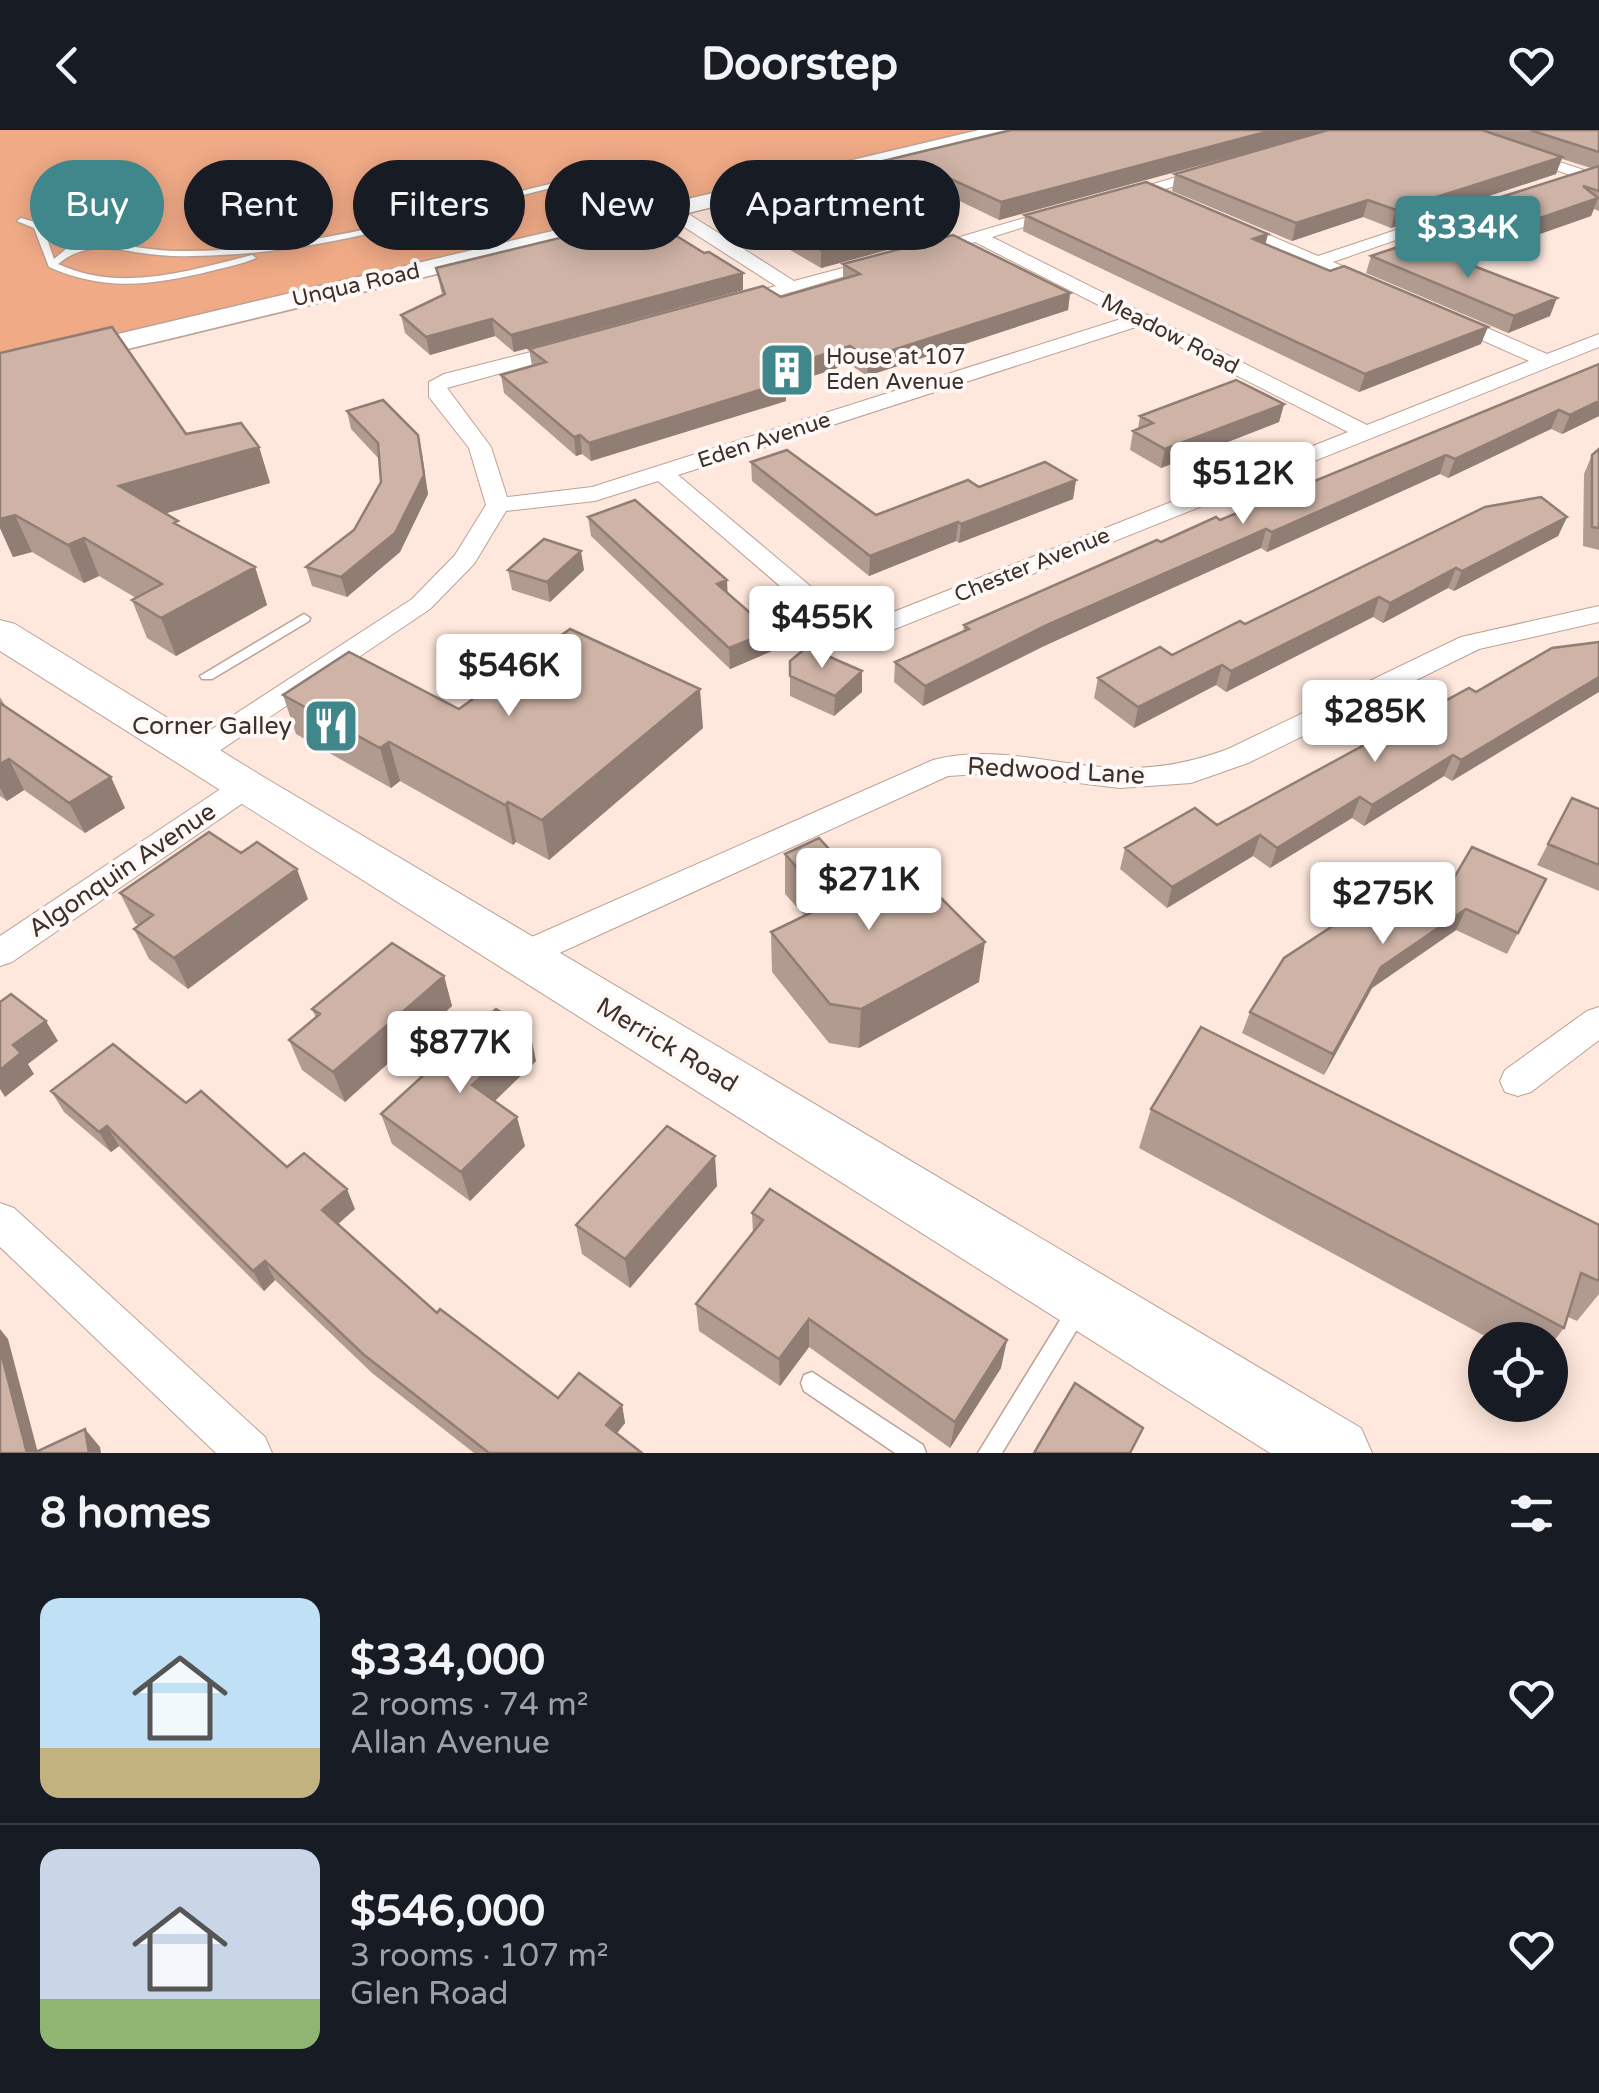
<!DOCTYPE html>
<html lang="en">
<head>
<meta charset="utf-8">
<style>
	:root { --surface:#171b24; --page:#20242c; --text:#f1f3f6; --muted:#9ea1a6; --line:#363941; --accent:#3f878a }
	body { margin:0; font-family:"Varela Round",sans-serif; background:var(--page); color:var(--text); height:100vh; display:flex; flex-direction:column; font-size:38px; white-space:nowrap }
	* { box-sizing:border-box; margin:0 }
	p { font-size:32px; color:var(--muted) }
	.icon { flex:none; width:55px; height:55px; fill:none; stroke:currentColor; stroke-width:2; stroke-linecap:round; stroke-linejoin:round }
	.map { position:relative; height:1323px; overflow:hidden }
	.side { display:flex; flex-direction:column; background:var(--surface); flex:1 }
	.side>* { flex:none }
	.top-card { position:absolute; left:30px; top:30px; width:1000px; height:90px; display:flex; gap:20px }
	.fabs { position:absolute; left:1468px; top:1192px; display:grid; gap:20px }
	.fabs a { display:grid; place-items:center; width:100px; height:100px; border-radius:50%; background:var(--surface); box-shadow:0 5px 25px #0003; font-size:50px }
	.price { position:absolute; translate:-50% -85px; padding:0 22px; border-radius:10px; background:#fff; color:#222; font-size:32px; line-height:65px; filter:drop-shadow(0 2px 5px #0008) }
	.price::after { content:''; position:absolute; left:50%; top:60px; width:30px; height:22px; margin-left:-15px; background:inherit; clip-path:polygon(0 0,100% 0,50% 100%) }
	.price.active { background:var(--accent); color:#fff }
	ul { padding:0; list-style:none }
	li { display:flex; align-items:center; gap:30px; height:250px; padding:0 40px }
	li+li { border-top:2px solid var(--line) }
	li span { display:grid; place-items:center; flex:none; width:280px; height:200px; border-radius:20px; color:#555 }
	li>.icon { margin-inline-start:auto }
	span .icon { width:120px; height:120px; fill:#fffc; stroke-width:1 }
	li b { font-size:42px }
	h2 { display:flex; justify-content:space-between; align-items:center; height:120px; padding:0 40px; font-size:42px }
	.tag { padding:0 35px; border-radius:45px; background:var(--surface); box-shadow:0 5px 25px #0003; font-size:35px; line-height:90px }
	.tag.active { background:var(--accent); color:#fff }
	header { display:flex; justify-content:space-between; align-items:center; height:130px; padding:0 40px; background:var(--surface); font-size:45px; font-weight:700 }
	.map>svg:first-child { display:block }
</style>
</head>
<body>
<header><svg class="icon" aria-label="back" viewBox="0 0 24 24"><path d="M15 5l-7 7 7 7"/></svg>Doorstep<svg class="icon" aria-label="heart" viewBox="0 0 24 24"><path d="M12 20l-8-8c-3-5 5-10 8-4 3-6 11-1 8 4z"/></svg></header>
<div class="map">
<svg width="1599" height="1323" viewBox="0 0 1599 1323">
	<rect width="100%" height="100%" fill="#fee7dc"/>
	<path fill="#f0aa86" d="M 0,0 L 992,0 L 0,237 Z"/>
	<g fill="none" stroke-linecap="round" stroke-linejoin="round">
		<g stroke="#bca294" stroke-width="3">
			<path id="lane" d="M 596,48 L 633,55 L 674,80 L 667,82 C 626,56 612,51 563,55 C 451,82 336,120 220,125 C 199,126 179,127 159,125 C 120,122 91,107 58,134 C 121,163 188,141 252,125 L 256,128 C 243,134 226,137 211,141 C 153,155 105,162 49,137 L 34,98 L 17,91 L 21,88 C 72,103 125,120 179,121 C 309,123 438,80 563,51 ZM 44,100 L 92,113 L 66,119 L 54,129 Z
				M 304,484 L 310,488 L 309,491 L 212,549 L 202,549 L 200,546 Z
				M 1077,1171 L 1084,1174 L 1088,1181 L 1084,1188 L 1002,1323 L 978,1323 L 1070,1174 Z
				M 812,1242 L 923,1315 L 926,1323 L 895,1323 L 804,1261 L 801,1253 L 804,1245 Z"/>
		</g>
		<g stroke="#bca294" stroke-width="2">
			<path id="street" d="M 1441,0 L 1463,0 L 1599,45 L 1599,55 Z
				M 1213,36 L 1219,38 L 1219,44 L 1118,72 L 1110,67 Z
				M 664,76 L 676,76 L 794,151 L 880,128 L 889,133 L 744,176 L 730,176 L 730,168 L 776,156 L 664,84 Z
				M 1058,78 L 1072,82 L 992,107 L 1367,295 L 1529,231 L 1441,192 L 1441,184 L 1455,184 L 1547,224 L 1599,204 L 1599,217 L 855,515 L 846,513 L 658,351 L 595,371 L 506,381 L 474,434 L 430,479 L 203,632 L 183,632 L 178,625 L 183,618 L 412,469 L 455,425 L 486,375 L 469,318 L 429,267 L 429,252 L 444,244 L 567,213 L 574,215 L 574,223 L 447,258 L 491,317 L 507,367 L 592,357 L 1124,188 L 975,112 L 925,125 L 916,120 ZM 1139,196 L 1348,302 L 858,496 L 678,345 Z
				M 1456,80 L 1470,84 L 1333,132 L 1375,150 L 1375,158 L 1369,159 L 1224,96 L 1238,92 L 1318,126 Z
				M 1599,476 L 1599,492 L 1479,519 L 1248,633 L 1191,653 L 1120,658 L 995,643 L 948,646 L 533,835 L 521,839 L 509,835 L 504,826 L 509,817 L 933,630 C 995,613 1058,637 1120,638 C 1158,639 1193,632 1228,619 L 1461,507 Z
				M 245,647 L 256,650 L 260,657 L 256,664 L 12,832 L 0,836 L 0,806 L 234,650 Z
				M 1599,877 L 1599,910 L 1531,962 L 1518,966 L 1505,962 L 1500,951 L 1505,940 L 1587,881 Z
				M 0,1073 L 14,1078 L 265,1307 L 272,1323 L 216,1323 L 0,1117 Z"/>
		</g>
		<g stroke="#bca294" stroke-width="3">
			<path id="secondary" d="M 979,0 L 1015,0 L 1005,6 L 0,250 L 0,232 Z"/>
		</g>
		<g stroke="#bca294" stroke-width="2">
			<path id="primary" d="M 0,490 L 15,494 L 262,646 L 1361,1298 L 1372,1323 L 1270,1323 L 0,521 Z"/>
		</g>
		<use href="#lane" fill="#fff" fill-rule="evenodd"/>
		<use href="#street" fill="#fff" fill-rule="evenodd"/>
		<use href="#secondary" fill="#fff" fill-rule="evenodd"/>
		<use href="#primary" fill="#fff" fill-rule="evenodd"/>
	</g>
	<path fill="#b19a8f" d="M 1011,0 L 1599,0 L 1599,81 L 1594,79 L 1591,86 L 1471,128 L 1420,109 L 1425,91 L 1591,38 L 1562,29 L 1556,44 L 1391,98 L 1363,87 L 1292,111 L 1172,61 L 1175,44 L 1312,5 L 999,90 L 941,62 L 927,90 L 928,109 L 821,138 L 730,85 L 730,68 Z
		M 1025,85 L 1266,114 L 1481,214 L 1359,262 L 1023,101 Z
		M 1371,126 L 1409,127 L 1550,186 L 1508,203 L 1366,143 Z
		M 843,134 L 1070,163 L 1068,180 L 867,246 L 849,234 L 786,255 L 786,271 L 591,331 L 582,324 L 576,326 L 504,263 L 501,245 L 532,236 L 529,219 L 781,167 L 843,149 Z
		M 436,138 L 743,160 L 514,222 L 495,206 L 430,225 L 405,203 L 401,185 L 442,165 Z
		M 0,223 L 186,304 L 259,317 L 270,353 L 165,383 L 180,396 L 255,437 L 267,475 L 176,526 L 147,508 L 132,470 L 136,468 L 99,446 L 84,453 L 32,422 L 13,427 L 0,398 Z
		M 1599,234 L 1599,286 L 1562,304 L 1551,299 L 1448,348 L 1440,344 L 1267,422 L 1261,418 L 1044,516 L 923,576 L 894,552 L 895,532 L 963,502 L 964,495 L 1161,412 L 1220,390 Z
		M 1284,274 L 1279,292 L 1161,338 L 1130,320 L 1133,301 L 1138,299 L 1140,286 Z
		M 347,281 L 422,323 L 428,364 L 400,422 L 347,467 L 312,456 L 306,437 L 354,400 L 381,352 L 379,329 L 351,299 Z
		M 1599,319 L 1599,420 L 1583,416 L 1584,344 L 1592,325 Z
		M 751,332 L 876,385 L 979,357 L 1076,350 L 1073,369 L 959,413 L 956,411 L 869,446 L 752,351 Z
		M 588,387 L 727,463 L 771,501 L 772,521 L 730,539 L 591,406 Z
		M 1567,387 L 1558,406 L 1454,461 L 1448,458 L 1383,493 L 1373,487 L 1226,562 L 1216,555 L 1134,598 L 1094,568 L 1098,548 L 1172,525 L 1245,494 Z
		M 508,440 L 584,440 L 550,472 L 512,460 Z
		M 1552,518 L 1452,651 L 1444,646 L 1364,696 L 1352,688 L 1270,738 L 1253,726 L 1167,778 L 1120,739 L 1125,718 L 1217,695 L 1476,562 Z
		M 790,531 L 862,541 L 862,562 L 834,586 L 790,566 Z
		M 283,565 L 459,579 L 703,598 L 549,730 L 516,712 L 513,715 L 400,651 L 391,658 L 296,604 Z
		M 0,567 L 6,577 L 125,678 L 85,703 L 24,660 L 7,671 L 0,666 Z
		M 1572,668 L 1599,679 L 1599,761 L 1537,735 Z
		M 785,724 L 859,752 L 979,852 L 859,918 L 829,913 L 772,842 L 771,802 L 805,786 L 785,764 Z
		M 1546,749 L 1507,824 L 1456,800 L 1372,858 L 1324,945 L 1242,903 L 1250,882 L 1430,789 Z
		M 120,763 L 308,769 L 188,859 L 149,829 L 134,799 L 138,795 L 135,793 Z
		M 444,846 L 452,876 L 345,972 L 302,940 L 289,910 L 316,888 L 312,879 Z
		M 536,931 L 495,971 L 525,1016 L 470,1071 L 392,1014 L 381,984 Z
		M 51,961 L 186,973 L 355,1079 L 338,1094 L 437,1183 L 558,1268 L 622,1275 L 625,1293 L 617,1303 L 642,1323 L 474,1323 L 372,1243 L 275,1150 L 264,1161 L 119,1016 L 111,1022 L 64,982 Z
		M 1151,979 L 1599,1095 L 1599,1164 L 1577,1191 L 1568,1187 L 1564,1198 L 1550,1216 L 1550,1210 L 1492,1210 L 1139,1018 Z
		M 717,1056 L 630,1158 L 582,1124 L 576,1095 Z
		M 752,1083 L 1001,1238 L 950,1318 L 809,1217 L 780,1256 L 699,1201 L 696,1174 L 753,1103 Z"/>
	<path fill="#907d74" d="M 1273,0 L 1329,0 L 999,90 L 1001,72 Z
		M 1562,27 L 1556,44 L 1391,98 L 1396,80 Z
		M 942,45 L 941,62 L 926,92 L 929,91 L 928,109 L 821,138 L 821,120 L 921,87 Z
		M 1598,68 L 1591,86 L 1471,128 L 1477,110 Z
		M 1368,70 L 1363,87 L 1292,111 L 1296,93 Z
		M 1268,104 L 1264,120 L 1253,109 Z
		M 743,143 L 743,160 L 514,222 L 511,205 Z
		M 1070,163 L 1068,180 L 867,246 L 868,228 Z
		M 1557,168 L 1550,186 L 1508,203 L 1514,186 Z
		M 492,189 L 495,206 L 430,225 L 426,207 Z
		M 1488,197 L 1481,214 L 1359,262 L 1365,244 Z
		M 850,216 L 849,234 L 786,255 L 786,271 L 591,331 L 589,313 L 770,242 Z
		M 1599,271 L 1599,286 L 1562,304 L 1570,285 Z
		M 1284,274 L 1279,292 L 1161,338 L 1165,319 Z
		M 1559,280 L 1551,299 L 1448,348 L 1455,329 Z
		M 418,305 L 428,364 L 400,422 L 347,467 L 341,447 Z
		M 580,305 L 582,324 L 576,326 L 574,307 Z
		M 259,317 L 270,353 L 133,393 L 119,356 Z
		M 1446,325 L 1440,344 L 1267,422 L 1272,402 Z
		M 1076,350 L 1073,369 L 959,413 L 961,394 Z
		M 15,385 L 32,422 L 13,427 L 0,398 L 0,389 Z
		M 1567,387 L 1558,406 L 1454,461 L 1462,441 Z
		M 958,392 L 956,411 L 869,446 L 870,426 Z
		M 1266,399 L 1261,418 L 1044,516 L 923,576 L 925,556 L 1047,495 Z
		M 84,408 L 99,446 L 84,453 L 68,415 Z
		M 581,421 L 584,440 L 550,472 L 547,452 Z
		M 255,437 L 267,475 L 176,526 L 161,488 Z
		M 1456,438 L 1448,458 L 1383,493 L 1390,473 Z
		M 727,450 L 728,470 L 717,454 Z
		M 1379,467 L 1373,487 L 1226,562 L 1231,541 Z
		M 771,501 L 772,521 L 730,539 L 729,518 Z
		M 1222,535 L 1216,555 L 1134,598 L 1138,577 Z
		M 862,541 L 862,562 L 834,586 L 835,566 Z
		M 1599,547 L 1599,562 L 1452,651 L 1461,630 Z
		M 700,559 L 703,598 L 549,730 L 542,690 Z
		M 389,612 L 400,651 L 391,658 L 380,618 Z
		M 1453,625 L 1444,646 L 1364,696 L 1372,675 Z
		M 9,629 L 24,660 L 7,671 L 0,658 L 0,634 Z
		M 111,647 L 125,678 L 85,703 L 69,673 Z
		M 1360,667 L 1352,688 L 1270,738 L 1277,718 Z
		M 508,672 L 516,712 L 513,715 L 505,675 Z
		M 1260,705 L 1253,726 L 1167,778 L 1172,757 Z
		M 297,739 L 308,769 L 188,859 L 174,828 Z
		M 1466,779 L 1456,800 L 1372,858 L 1324,945 L 1333,924 L 1381,837 Z
		M 985,812 L 979,852 L 859,918 L 861,879 Z
		M 444,846 L 452,876 L 345,972 L 333,942 Z
		M 46,891 L 58,911 L 28,934 L 34,944 L 5,967 L 0,959 L 0,940 L 13,915 Z
		M 530,901 L 536,931 L 480,985 L 472,955 Z
		M 517,987 L 525,1016 L 470,1071 L 461,1042 Z
		M 107,996 L 119,1016 L 111,1022 L 99,1002 Z
		M 715,1026 L 717,1056 L 630,1158 L 625,1129 Z
		M 347,1059 L 355,1079 L 331,1100 L 322,1080 Z
		M 265,1131 L 275,1150 L 264,1161 L 253,1141 Z
		M 809,1189 L 809,1217 L 780,1256 L 779,1229 Z
		M 0,1199 L 8,1209 L 38,1323 L 27,1323 L 0,1219 Z
		M 1007,1210 L 1001,1238 L 950,1318 L 955,1292 Z
		M 622,1275 L 625,1293 L 610,1312 L 606,1295 Z
		M 85,1299 L 100,1317 L 101,1323 L 89,1323 Z"/>
	<path fill="#ceb3a6" stroke="#907d74" stroke-width="2.5" d="M 1011,0 L 1273,0 L 1001,72 L 942,45 L 921,87 L 929,91 L 821,120 L 730,68 Z
		M 1328,0 L 1482,0 L 1562,27 L 1396,80 L 1368,70 L 1296,93 L 1175,44 Z
		M 1530,0 L 1599,0 L 1599,22 Z
		M 1599,36 L 1599,61 L 1583,56 L 1598,68 L 1477,110 L 1425,91 Z
		M 1146,52 L 1268,104 L 1253,109 L 1330,141 L 1344,136 L 1488,197 L 1365,244 L 1025,85 Z
		M 646,87 L 704,123 L 709,122 L 743,143 L 511,205 L 492,189 L 426,207 L 401,185 L 445,164 L 436,138 Z
		M 953,105 L 1070,163 L 868,228 L 850,216 L 770,242 L 785,252 L 589,313 L 580,305 L 574,307 L 501,245 L 546,232 L 529,219 L 763,156 L 781,167 L 860,144 L 843,134 Z
		M 1407,114 L 1409,127 L 1448,126 L 1557,168 L 1514,186 L 1371,126 Z
		M 112,197 L 186,304 L 241,293 L 259,317 L 119,356 L 178,391 L 174,393 L 255,437 L 161,488 L 132,470 L 162,454 L 84,408 L 68,415 L 15,385 L 0,389 L 0,223 Z
		M 1599,234 L 1599,271 L 1570,285 L 1559,280 L 1455,329 L 1446,325 L 1272,402 L 1266,399 L 1047,495 L 925,556 L 895,532 L 969,499 L 964,495 L 1157,410 L 1161,412 L 1216,387 L 1220,390 Z
		M 1236,250 L 1284,274 L 1165,319 L 1133,301 L 1153,293 L 1140,286 Z
		M 383,270 L 418,305 L 424,345 L 395,403 L 341,447 L 306,437 L 354,400 L 381,352 L 378,313 L 347,281 Z
		M 1599,319 L 1599,398 L 1592,397 L 1592,325 Z
		M 787,320 L 876,385 L 968,350 L 979,357 L 1045,332 L 1076,350 L 961,394 L 958,392 L 870,426 L 751,332 Z
		M 1541,367 L 1567,387 L 1462,441 L 1456,438 L 1390,473 L 1379,467 L 1231,541 L 1222,535 L 1138,577 L 1098,548 L 1160,517 L 1172,525 L 1240,491 L 1245,494 L 1485,377 Z
		M 635,370 L 727,450 L 717,454 L 771,501 L 729,518 L 588,387 Z
		M 544,409 L 581,421 L 547,452 L 508,440 Z
		M 570,499 L 700,559 L 542,690 L 508,672 L 505,675 L 389,612 L 380,618 L 283,565 L 349,522 L 459,579 Z
		M 1599,512 L 1599,547 L 1461,630 L 1453,625 L 1372,675 L 1360,667 L 1277,718 L 1260,705 L 1172,757 L 1125,718 L 1195,678 L 1217,695 L 1469,558 L 1476,562 L 1552,518 Z
		M 807,517 L 862,541 L 835,566 L 790,546 L 790,531 Z
		M 0,573 L 111,647 L 69,673 L 9,629 L 0,634 Z
		M 1572,668 L 1599,679 L 1599,735 L 1548,714 Z
		M 209,702 L 241,723 L 257,712 L 297,739 L 174,828 L 134,799 L 153,785 L 120,763 Z
		M 819,708 L 859,752 L 935,762 L 985,812 L 861,879 L 830,874 L 771,802 L 829,774 L 785,724 Z
		M 1472,717 L 1546,749 L 1518,803 L 1466,779 L 1381,837 L 1333,924 L 1250,882 L 1284,828 L 1389,759 L 1430,789 Z
		M 392,813 L 444,846 L 333,942 L 289,910 L 320,884 L 312,879 Z
		M 11,864 L 46,891 L 13,915 L 21,923 L 0,940 L 0,872 Z
		M 496,879 L 530,901 L 472,955 L 517,987 L 461,1042 L 381,984 Z
		M 1201,897 L 1599,1095 L 1599,1151 L 1581,1143 L 1564,1198 L 1151,979 Z
		M 113,914 L 186,973 L 201,961 L 287,1037 L 304,1023 L 347,1059 L 322,1080 L 437,1183 L 440,1179 L 558,1268 L 579,1243 L 622,1275 L 606,1295 L 642,1323 L 489,1323 L 363,1224 L 265,1131 L 253,1141 L 107,996 L 99,1002 L 51,961 Z
		M 667,996 L 715,1026 L 625,1129 L 576,1095 Z
		M 770,1059 L 1007,1210 L 955,1292 L 809,1189 L 779,1229 L 696,1174 L 763,1090 L 752,1083 Z
		M 0,1219 L 27,1323 L 0,1323 Z
		M 1075,1253 L 1143,1298 L 1130,1323 L 1034,1323 Z
		M 85,1299 L 89,1323 L 34,1323 Z"/>
	<defs>
		<g id="building-square" transform="scale(2.875)"><rect x="-9" y="-9" width="18" height="18" rx="4" fill="#3f878a" stroke="#fef8f6"/><path d="M-4-6H4V6H1V3H-1V6H-4ZM-2.5-4.3h1.7v1.8h-1.7ZM.8-4.3h1.7v1.8H.8ZM-2.5-1h1.7V.8h-1.7ZM.8-1h1.7V.8H.8Z" fill="#fff"/></g>
		<g id="restaurant-square" transform="scale(2.875)"><rect x="-9" y="-9" width="18" height="18" rx="4" fill="#3f878a" stroke="#fef8f6"/><path d="M-5-6h1v4h1v-4h1v4h1v-4h1v5L-1.5 .5V6h-2V.5L-5-1ZM5-6V6H3V1.5H1.5Q1.5-4 5-6Z" fill="#fff"/></g>
	</defs>
	<g fill-rule="evenodd">
		<use href="#building-square" x="787" y="240"/>
		<use href="#restaurant-square" x="331" y="596"/>
	</g>
	<g text-anchor="middle" dominant-baseline="central" stroke-width="8" stroke-linejoin="round" paint-order="stroke">
		<g font-size="22" fill="#3b302b" stroke="#fef8f6">
			<text transform="translate(356 155) rotate(-13)">Unqua Road</text>
			<text transform="translate(1170 204) rotate(27)">Meadow Road</text>
			<text transform="translate(764 310) rotate(-18)">Eden Avenue</text>
			<text transform="translate(1032 435) rotate(-22)">Chester Avenue</text>
		</g>
		<g font-size="22" fill="#3b302b" stroke="#fef8f6" text-anchor="start">
			<text x="826" y="227">House at 107<tspan x="826" dy="25">Eden Avenue</tspan></text>
		</g>
		<g font-size="25" fill="#3b302b" stroke="#fef8f6" text-anchor="end">
			<text x="292" y="596">Corner Galley</text>
		</g>
		<g font-size="25" fill="#3b302b" stroke="#fef8f6">
			<text transform="translate(1056 641) rotate(3)">Redwood Lane</text>
			<text transform="translate(122 740) rotate(-34)">Algonquin Avenue</text>
			<text transform="translate(667 915) rotate(31)">Merrick Road</text>
		</g>
	</g>
</svg>
<div class="fabs">
<a><svg class="icon" aria-label="locate" viewBox="0 0 24 24"><circle cx="12" cy="12" r="6"/><path d="M12 2v4M12 18v4M2 12h4M18 12h4"/></svg></a>
</div>
<b class="price active" style="left:1468px;top:151px">$334K</b>
<b class="price" style="left:1243px;top:397px">$512K</b>
<b class="price" style="left:822px;top:541px">$455K</b>
<b class="price" style="left:509px;top:589px">$546K</b>
<b class="price" style="left:1375px;top:635px">$285K</b>
<b class="price" style="left:869px;top:803px">$271K</b>
<b class="price" style="left:1383px;top:817px">$275K</b>
<b class="price" style="left:460px;top:966px">$877K</b>
<div class="top-card">
<a class="tag active">Buy</a>
<a class="tag">Rent</a>
<a class="tag">Filters</a>
<a class="tag">New</a>
<a class="tag">Apartment</a>
</div>
</div>
<section class="side">
<h2>8 homes<svg class="icon" aria-label="filters" viewBox="0 0 24 24"><path d="M4 7h16M4 17h16"/><circle cx="9" cy="7" r="2"/><circle cx="15" cy="17" r="2"/></svg></h2>
<ul>
<li><span style="background:linear-gradient(#bfe0f5 75%,#c2b280 0)"><svg class="icon" aria-label="home" viewBox="0 0 24 24"><path d="M3 11l9-7 9 7M6 9v11h12V9"/></svg></span><div><b>$334,000</b><p>2 rooms · 74 m²</p><p>Allan Avenue</p></div><svg class="icon" aria-label="heart" viewBox="0 0 24 24"><path d="M12 20l-8-8c-3-5 5-10 8-4 3-6 11-1 8 4z"/></svg></li>
<li><span style="background:linear-gradient(#c9d6e8 75%,#8fb573 0)"><svg class="icon" aria-label="home" viewBox="0 0 24 24"><path d="M3 11l9-7 9 7M6 9v11h12V9"/></svg></span><div><b>$546,000</b><p>3 rooms · 107 m²</p><p>Glen Road</p></div><svg class="icon" aria-label="heart" viewBox="0 0 24 24"><path d="M12 20l-8-8c-3-5 5-10 8-4 3-6 11-1 8 4z"/></svg></li>
</ul>
</section>
</body>
</html>
